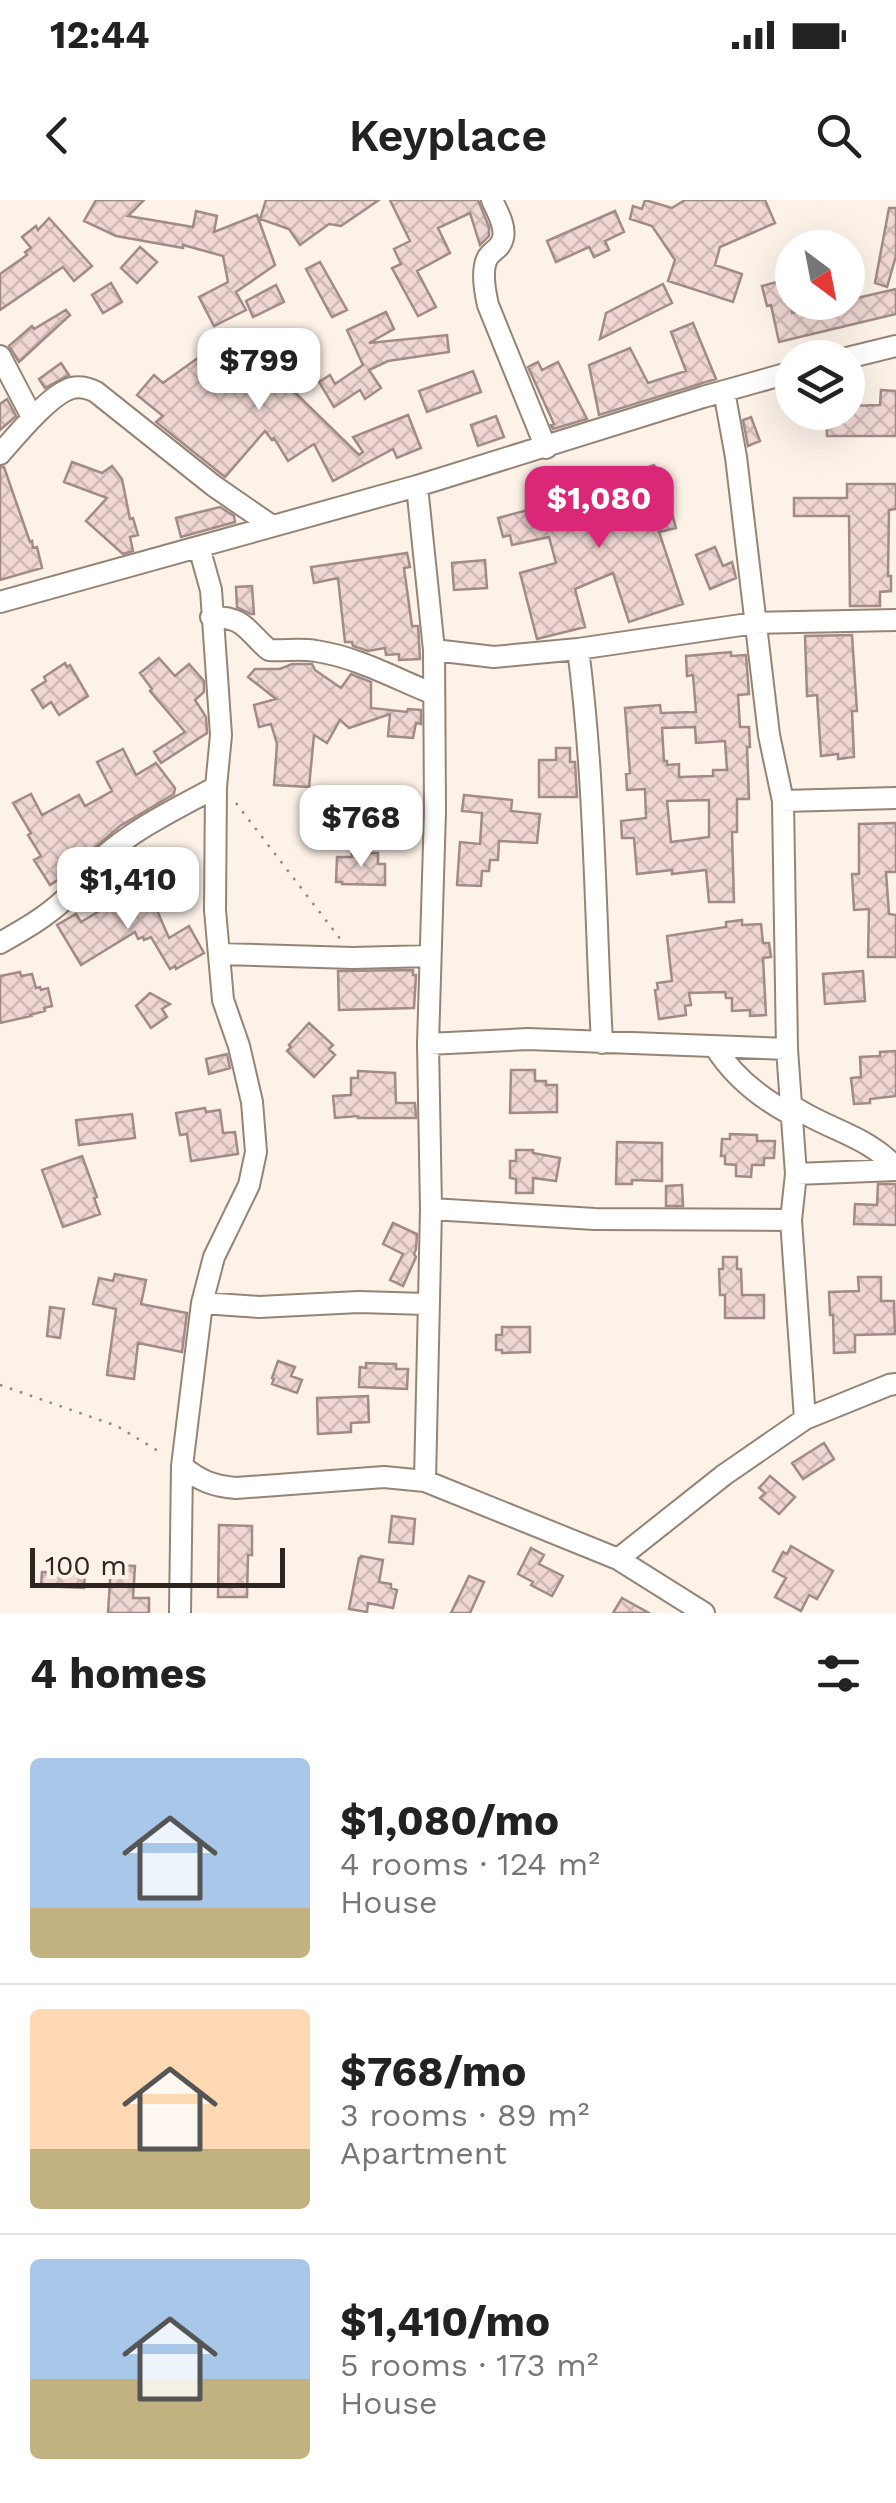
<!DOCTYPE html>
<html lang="en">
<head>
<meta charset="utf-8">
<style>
	:root { --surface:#fff; --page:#f6f6f6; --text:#222; --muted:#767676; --line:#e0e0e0; --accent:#db2777 }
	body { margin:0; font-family:"Work Sans",sans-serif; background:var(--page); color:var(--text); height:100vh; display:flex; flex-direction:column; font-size:38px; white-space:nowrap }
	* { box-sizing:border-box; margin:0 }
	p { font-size:32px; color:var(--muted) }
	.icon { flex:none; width:55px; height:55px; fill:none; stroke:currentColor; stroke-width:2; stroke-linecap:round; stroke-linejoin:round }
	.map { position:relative; height:1413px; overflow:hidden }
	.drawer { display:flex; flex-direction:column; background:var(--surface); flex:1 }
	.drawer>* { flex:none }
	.needle { width:65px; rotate:148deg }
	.controls { position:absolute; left:775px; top:30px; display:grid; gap:20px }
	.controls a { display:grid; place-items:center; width:90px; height:90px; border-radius:50%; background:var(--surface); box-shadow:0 10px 40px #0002; font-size:50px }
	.scale { position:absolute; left:30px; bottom:25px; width:255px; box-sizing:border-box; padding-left:10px; border:5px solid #2c2520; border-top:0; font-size:28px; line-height:35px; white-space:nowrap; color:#2c2520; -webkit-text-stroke:8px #fdf2e8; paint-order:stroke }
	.price { position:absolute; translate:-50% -85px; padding:0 22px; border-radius:20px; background:#fff; color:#222; font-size:32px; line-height:65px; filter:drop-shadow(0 2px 5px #0008) }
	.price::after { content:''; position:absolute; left:50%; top:60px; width:30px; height:22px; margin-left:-15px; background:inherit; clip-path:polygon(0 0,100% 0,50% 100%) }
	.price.active { background:var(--accent); color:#fff }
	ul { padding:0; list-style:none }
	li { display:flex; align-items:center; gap:30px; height:250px; padding:0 30px }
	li+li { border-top:2px solid var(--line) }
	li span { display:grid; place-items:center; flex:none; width:280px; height:200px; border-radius:10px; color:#555 }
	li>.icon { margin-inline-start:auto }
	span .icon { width:120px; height:120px; fill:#fffc; stroke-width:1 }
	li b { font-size:42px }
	h2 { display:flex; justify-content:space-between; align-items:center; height:120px; padding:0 30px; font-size:42px }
	.status { display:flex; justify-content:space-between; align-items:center; height:70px; padding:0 50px; background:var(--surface); direction:ltr }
	.status svg { height:28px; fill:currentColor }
	header { display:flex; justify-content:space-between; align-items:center; height:130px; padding:0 30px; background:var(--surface); font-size:45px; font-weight:600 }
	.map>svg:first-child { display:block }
</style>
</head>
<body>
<div class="status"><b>12:44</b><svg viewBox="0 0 49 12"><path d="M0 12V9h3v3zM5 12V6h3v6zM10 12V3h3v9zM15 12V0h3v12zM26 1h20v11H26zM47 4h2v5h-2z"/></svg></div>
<header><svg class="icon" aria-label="back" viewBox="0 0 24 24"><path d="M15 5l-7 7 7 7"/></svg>Keyplace<svg class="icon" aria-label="search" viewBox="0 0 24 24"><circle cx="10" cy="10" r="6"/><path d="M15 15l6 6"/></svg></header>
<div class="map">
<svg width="896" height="1413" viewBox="0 0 896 1413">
	<defs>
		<pattern id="building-cross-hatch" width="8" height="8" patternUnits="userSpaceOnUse" patternTransform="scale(2.5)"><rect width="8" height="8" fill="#f0d7d3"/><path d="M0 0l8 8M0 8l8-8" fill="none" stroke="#ceb8b5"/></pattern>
	</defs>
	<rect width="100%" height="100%" fill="#fdf2e8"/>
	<path fill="url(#building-cross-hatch)" stroke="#a28b87" stroke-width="2.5" fill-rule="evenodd" d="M 96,0 L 144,0 L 128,16 L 193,27 L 196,11 L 217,16 L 214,32 L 257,15 L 275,65 L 236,92 L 246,110 L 214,126 L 199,97 L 228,82 L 223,56 L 183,45 L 183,48 L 116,36 L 84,21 Z
		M 266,0 L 379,0 L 341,26 L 329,24 L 300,45 L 289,29 L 260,19 Z
		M 390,0 L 478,0 L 489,27 L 489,36 L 480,45 L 470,13 L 438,28 L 450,53 L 417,71 L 436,107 L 418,116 L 392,68 L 401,64 L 394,49 L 410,41 Z
		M 645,0 L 672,8 L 685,0 L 765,0 L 775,23 L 720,47 L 715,65 L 742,74 L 733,102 L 668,81 L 675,60 L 652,26 L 630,19 L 633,6 L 642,9 Z
		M 889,8 L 896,8 L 896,56 L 887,87 L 875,83 Z
		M 615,11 L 624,32 L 605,41 L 609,50 L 594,57 L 589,47 L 556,62 L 547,41 Z
		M 49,18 L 92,66 L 74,81 L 63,67 L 0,110 L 0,74 L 27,55 L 25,52 L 31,48 L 22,37 L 36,26 L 38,30 Z
		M 140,47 L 157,62 L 137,83 L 121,68 Z
		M 320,62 L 347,110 L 332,117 L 306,69 Z
		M 792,78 L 792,113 L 838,102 L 848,102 L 848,100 L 896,89 L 896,114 L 779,142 L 771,105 L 767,106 L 762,86 Z
		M 111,83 L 122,102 L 103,113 L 92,95 Z
		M 663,84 L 672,103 L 600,139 L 606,113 Z
		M 276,85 L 284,102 L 253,117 L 246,101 Z
		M 66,110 L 70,115 L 19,162 L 9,146 L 32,126 L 34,129 Z
		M 386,112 L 394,129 L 369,143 L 447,135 L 449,152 L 388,161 L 369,170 L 381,188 L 365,199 L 360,190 L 334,207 L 319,182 L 330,175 L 335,184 L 363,165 L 347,130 Z
		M 693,123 L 716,179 L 599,215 L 589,165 L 630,148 L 648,183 L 686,171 L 671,132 Z
		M 301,135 L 310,149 L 274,172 L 359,255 L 363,252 L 353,237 L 408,215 L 421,248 L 397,258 L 393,249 L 333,281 L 314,244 L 288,261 L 274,238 L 272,240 L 265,231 L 225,277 L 156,222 L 163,216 L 137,195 L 154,175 L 163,183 L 195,160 L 230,139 L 247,167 L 256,157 L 260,162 Z
		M 538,162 L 542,170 L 558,162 L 587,219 L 553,229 L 551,225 L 554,224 L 528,167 Z
		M 61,163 L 69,175 L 45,188 L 39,179 Z
		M 473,171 L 481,192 L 427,212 L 419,191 Z
		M 881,190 L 896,191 L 896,236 L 827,236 L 826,212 L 848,212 L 848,206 L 880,205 Z
		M 7,199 L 16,216 L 0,230 L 0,204 Z
		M 496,216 L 504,237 L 478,246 L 471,225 Z
		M 751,217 L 760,241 L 748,246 L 743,220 Z
		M 72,262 L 102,273 L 112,266 L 122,279 L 130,319 L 133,318 L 138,335 L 130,337 L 133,351 L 123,354 L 86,321 L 107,298 L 64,282 Z
		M 654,265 L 659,279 L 662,278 L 676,328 L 659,332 L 683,404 L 629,422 L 613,373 L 575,389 L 585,427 L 537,439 L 520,373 L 556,363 L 549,337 L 512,345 L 510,335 L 503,337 L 498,318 L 610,288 L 608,281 Z
		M 0,267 L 4,267 L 30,342 L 32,341 L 33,348 L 37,347 L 42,368 L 0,380 Z
		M 847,284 L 896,284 L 896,309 L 889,310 L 888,376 L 891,376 L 891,391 L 880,392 L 880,406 L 850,406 L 849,316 L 794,316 L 794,298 L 847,298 Z
		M 220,307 L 234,316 L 235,322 L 181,337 L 176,318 Z
		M 715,347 L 723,366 L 732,362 L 736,378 L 710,389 L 696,355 Z
		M 407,353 L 410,367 L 404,368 L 412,426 L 418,426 L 420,459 L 399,460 L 399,454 L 386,455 L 385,448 L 368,451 L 353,446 L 352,442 L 345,442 L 338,378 L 314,383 L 311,367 Z
		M 485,360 L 487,388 L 454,390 L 452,363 Z
		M 252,386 L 254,414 L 251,414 L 237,407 L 236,387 Z
		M 852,435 L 857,511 L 852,511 L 854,557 L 838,559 L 838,554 L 821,556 L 817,495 L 807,496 L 805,436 Z
		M 731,452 L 731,456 L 746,455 L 749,494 L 738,495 L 740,527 L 749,527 L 750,547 L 747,547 L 749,599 L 737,599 L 737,632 L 732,632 L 734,702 L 709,702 L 706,670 L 672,674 L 672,670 L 637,674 L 634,638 L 622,638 L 621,621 L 646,618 L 645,589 L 627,590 L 626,574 L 630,573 L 625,508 L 660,505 L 661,513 L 696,512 L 693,475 L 687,476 L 686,456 ZM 695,527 L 696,543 L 725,541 L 727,570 L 713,570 L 713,576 L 679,577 L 679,564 L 667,565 L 667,561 L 664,561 L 662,528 ZM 709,600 L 709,637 L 671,642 L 667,601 Z
		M 159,458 L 175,476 L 189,464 L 204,481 L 204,492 L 195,500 L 206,517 L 207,533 L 161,563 L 154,552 L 185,532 L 150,491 L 152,489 L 140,473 Z
		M 65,463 L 67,467 L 70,465 L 88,496 L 59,515 L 51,502 L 43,508 L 32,490 L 46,481 L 44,477 Z
		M 292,464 L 312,464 L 315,470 L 341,488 L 351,474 L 371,482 L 371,508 L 407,512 L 408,509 L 421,510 L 421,524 L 416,523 L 413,538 L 388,536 L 390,514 L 349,528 L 340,520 L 327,543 L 314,535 L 309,587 L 274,585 L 277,544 L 271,524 L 259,527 L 254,505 L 276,499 L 248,477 L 255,469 L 280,469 Z
		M 556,548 L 570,548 L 570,562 L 575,562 L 577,597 L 539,597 L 539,560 L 556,560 Z
		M 123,549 L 136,575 L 156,563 L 175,588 L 174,594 L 120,626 L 83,658 L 65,670 L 67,674 L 50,685 L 34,660 L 41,656 L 28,635 L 31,633 L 13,603 L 31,594 L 42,615 L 79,595 L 85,606 L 112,591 L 97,562 Z
		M 464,595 L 512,600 L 511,611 L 540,614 L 537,643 L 499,641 L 498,660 L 490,660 L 489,671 L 482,671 L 481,686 L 457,685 L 460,642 L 480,644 L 482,613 L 462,611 Z
		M 896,623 L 896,672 L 886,672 L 889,714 L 896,715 L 896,757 L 868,757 L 869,709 L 854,710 L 852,674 L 859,674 L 859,624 Z
		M 352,653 L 378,653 L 378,664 L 385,664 L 385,685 L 342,684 L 342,682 L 336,682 L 337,657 L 352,657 Z
		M 142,692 L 146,701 L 152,699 L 169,738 L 189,726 L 204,753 L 176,769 L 175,766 L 170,769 L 151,737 L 144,740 L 143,737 L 138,739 L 135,732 L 81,765 L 57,725 L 76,714 L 81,722 L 101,710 Z
		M 742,720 L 742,725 L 761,724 L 763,743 L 769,743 L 771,757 L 763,758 L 766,815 L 750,816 L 750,810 L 732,811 L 732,798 L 726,798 L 725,792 L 689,793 L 691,805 L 685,806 L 686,815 L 659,819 L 655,790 L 658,789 L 657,783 L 672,781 L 667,736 L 726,727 L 726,722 Z
		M 413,770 L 413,775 L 416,775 L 414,808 L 339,810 L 338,771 Z
		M 863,771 L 865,801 L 825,804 L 823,774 Z
		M 20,772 L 21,776 L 32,774 L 36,788 L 40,787 L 41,790 L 48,788 L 52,806 L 44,808 L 45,811 L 30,815 L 31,816 L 0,823 L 0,776 Z
		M 150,793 L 170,804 L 162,809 L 167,817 L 151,828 L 136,806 Z
		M 309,823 L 333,845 L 329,849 L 335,855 L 314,877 L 287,851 L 291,847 L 289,845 Z
		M 896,851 L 896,896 L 870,899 L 870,903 L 854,904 L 851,878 L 861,877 L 860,857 L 880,856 L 880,852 Z
		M 227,854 L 230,868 L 209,874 L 206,859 Z
		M 511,870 L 535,870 L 535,881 L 546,881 L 546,885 L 557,885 L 557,912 L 510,913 Z
		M 358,871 L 395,873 L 396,903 L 415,903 L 416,918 L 358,918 L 358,916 L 335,918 L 333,896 L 351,895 L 351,878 L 358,878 Z
		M 205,908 L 206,912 L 220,910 L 223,933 L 235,932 L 238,954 L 191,961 L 187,934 L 180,935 L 176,913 Z
		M 132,914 L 135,938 L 79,945 L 76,920 Z
		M 730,934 L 757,935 L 757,941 L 775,941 L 774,958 L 764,958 L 764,965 L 752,965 L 751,977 L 736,976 L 736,965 L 725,964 L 725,956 L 721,956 L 722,939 L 730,939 Z
		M 617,942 L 662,943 L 662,981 L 632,980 L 632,984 L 616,984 Z
		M 516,950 L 533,950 L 533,953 L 560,958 L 556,981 L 533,978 L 533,993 L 516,993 L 516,979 L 510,978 L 510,961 L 516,961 Z
		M 82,956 L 97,997 L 94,998 L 100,1014 L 63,1027 L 42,970 Z
		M 878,984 L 896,984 L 896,1025 L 854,1024 L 855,1004 L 877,1005 Z
		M 682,985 L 683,1006 L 666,1006 L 666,986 Z
		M 393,1023 L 417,1034 L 416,1049 L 414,1054 L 416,1057 L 403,1086 L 390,1080 L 403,1054 L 383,1044 Z
		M 723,1057 L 737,1057 L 737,1069 L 741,1069 L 742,1095 L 764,1095 L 764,1118 L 725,1118 L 725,1095 L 720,1095 L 719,1069 L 723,1069 Z
		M 115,1074 L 146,1080 L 141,1104 L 187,1113 L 182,1152 L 138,1143 L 134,1179 L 107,1175 L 116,1109 L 93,1104 L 99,1078 L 113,1081 Z
		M 858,1077 L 881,1077 L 881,1101 L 894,1101 L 895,1134 L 855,1135 L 855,1152 L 834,1153 L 833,1115 L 830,1115 L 829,1092 L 859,1091 Z
		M 50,1107 L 64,1109 L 60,1138 L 47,1136 Z
		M 502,1127 L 530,1127 L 530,1152 L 502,1153 L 502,1150 L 496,1150 L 496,1135 L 502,1135 Z
		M 278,1161 L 295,1167 L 291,1176 L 302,1180 L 297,1193 L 272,1184 L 274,1179 L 272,1178 Z
		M 366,1163 L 396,1164 L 396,1169 L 408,1169 L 407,1189 L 359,1187 L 360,1167 L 366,1168 Z
		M 368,1196 L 369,1222 L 351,1223 L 351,1232 L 318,1234 L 317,1198 Z
		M 824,1243 L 834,1259 L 803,1279 L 792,1263 Z
		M 770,1276 L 795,1297 L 779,1314 L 760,1298 L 765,1293 L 759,1288 Z
		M 392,1316 L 415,1319 L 413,1344 L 389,1342 Z
		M 219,1325 L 252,1326 L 252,1355 L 248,1355 L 247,1397 L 218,1397 Z
		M 791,1346 L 833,1371 L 817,1399 L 809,1395 L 801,1411 L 775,1397 L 786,1378 L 773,1371 L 783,1352 L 787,1354 Z
		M 531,1348 L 544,1355 L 539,1364 L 563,1376 L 552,1396 L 531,1385 L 533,1382 L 518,1374 Z
		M 361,1356 L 383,1360 L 379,1382 L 391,1384 L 391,1388 L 397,1390 L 393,1408 L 368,1403 L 367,1412 L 349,1409 L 359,1358 L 361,1358 Z
		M 111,1365 L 135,1366 L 133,1398 L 149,1398 L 149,1413 L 108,1413 Z
		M 42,1372 L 85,1373 L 84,1388 L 41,1386 Z
		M 469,1376 L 484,1382 L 470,1413 L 451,1413 Z
		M 622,1398 L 649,1413 L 613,1413 Z"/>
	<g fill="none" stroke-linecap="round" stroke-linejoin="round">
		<g stroke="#958476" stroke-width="24">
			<path id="minor" d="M 492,0 C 497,11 506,26 503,38 C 501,48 493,50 488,57 C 481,69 485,92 488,105 L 546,248
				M 0,156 L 32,217
				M 847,158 L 896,146
				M 724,191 L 736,257 L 769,535 L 783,601 L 787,849 L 796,974 L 791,1020 L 805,1219
				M 0,254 C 16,236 50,194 72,188 C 81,186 88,188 96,192 L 214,286 L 272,326
				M 417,286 L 434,450 L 435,611 L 428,844 L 431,1009 L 425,1281
				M 0,402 L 417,286 L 703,197 L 792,172
				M 211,417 C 245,416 247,432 269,450 C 285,451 300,448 316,451 C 357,457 396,479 434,494
				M 578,449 C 595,579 595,712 602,843
				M 434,450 L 494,457 L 578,449 L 755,423 L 896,420
				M 783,601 L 896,598
				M 0,743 C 23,730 46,717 65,699 C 78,686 89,671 102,658 C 135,628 178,608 216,587
				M 219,754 L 353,758 L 430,756
				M 428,844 L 528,839 L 787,849
				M 715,847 C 733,876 762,899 792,915
				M 791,905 C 825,929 869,936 896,968
				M 796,974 L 896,970
				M 431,1009 L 595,1019 L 791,1020
				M 202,1103 L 259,1107 L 359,1102 L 427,1104
				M 182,1266 C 200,1281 213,1286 236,1288 L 384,1277 L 425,1281 L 618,1359 L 704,1413
				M 618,1359 L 724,1275 L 805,1219 L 889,1185 L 896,1184
				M 180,1413 L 182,1266 L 202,1103 L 214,1057 L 249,985 L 256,952 L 252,902 L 239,846 L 223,800 L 215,710 L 216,587 L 221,535 L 211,390 L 199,347"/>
		</g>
		<path stroke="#90877f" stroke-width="2.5" stroke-dasharray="2.5 8" stroke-linecap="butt" d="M 236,603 L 341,740
			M 0,1185 L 117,1226 L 163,1254"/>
		<use href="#minor" stroke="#fff" stroke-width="20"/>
	</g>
</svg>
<div class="controls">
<a><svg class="needle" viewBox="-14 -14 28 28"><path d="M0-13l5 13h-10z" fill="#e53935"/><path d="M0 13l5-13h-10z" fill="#767676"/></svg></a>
<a><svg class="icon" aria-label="layers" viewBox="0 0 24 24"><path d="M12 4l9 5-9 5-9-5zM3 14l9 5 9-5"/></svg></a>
</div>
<div class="scale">100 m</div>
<b class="price" style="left:259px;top:213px">$799</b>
<b class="price active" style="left:599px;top:351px">$1,080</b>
<b class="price" style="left:361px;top:670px">$768</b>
<b class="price" style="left:128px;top:732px">$1,410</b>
</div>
<section class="drawer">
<h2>4 homes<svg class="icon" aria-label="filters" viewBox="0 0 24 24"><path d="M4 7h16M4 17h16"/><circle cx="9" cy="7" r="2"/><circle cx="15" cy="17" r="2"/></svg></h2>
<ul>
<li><span style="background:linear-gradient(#a9c7e8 75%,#c2b280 0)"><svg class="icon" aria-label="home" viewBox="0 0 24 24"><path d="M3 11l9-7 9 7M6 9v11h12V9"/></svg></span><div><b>$1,080/mo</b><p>4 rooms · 124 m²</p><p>House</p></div></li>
<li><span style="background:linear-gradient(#ffd9b3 70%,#c2b280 0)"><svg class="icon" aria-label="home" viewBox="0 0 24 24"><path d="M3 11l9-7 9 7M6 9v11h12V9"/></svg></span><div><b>$768/mo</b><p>3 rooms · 89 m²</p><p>Apartment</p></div></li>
<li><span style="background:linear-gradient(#a9c7e8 60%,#c2b280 0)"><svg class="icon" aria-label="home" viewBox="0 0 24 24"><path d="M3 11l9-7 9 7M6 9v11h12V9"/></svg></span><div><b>$1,410/mo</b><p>5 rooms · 173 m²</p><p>House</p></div></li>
</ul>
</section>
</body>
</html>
